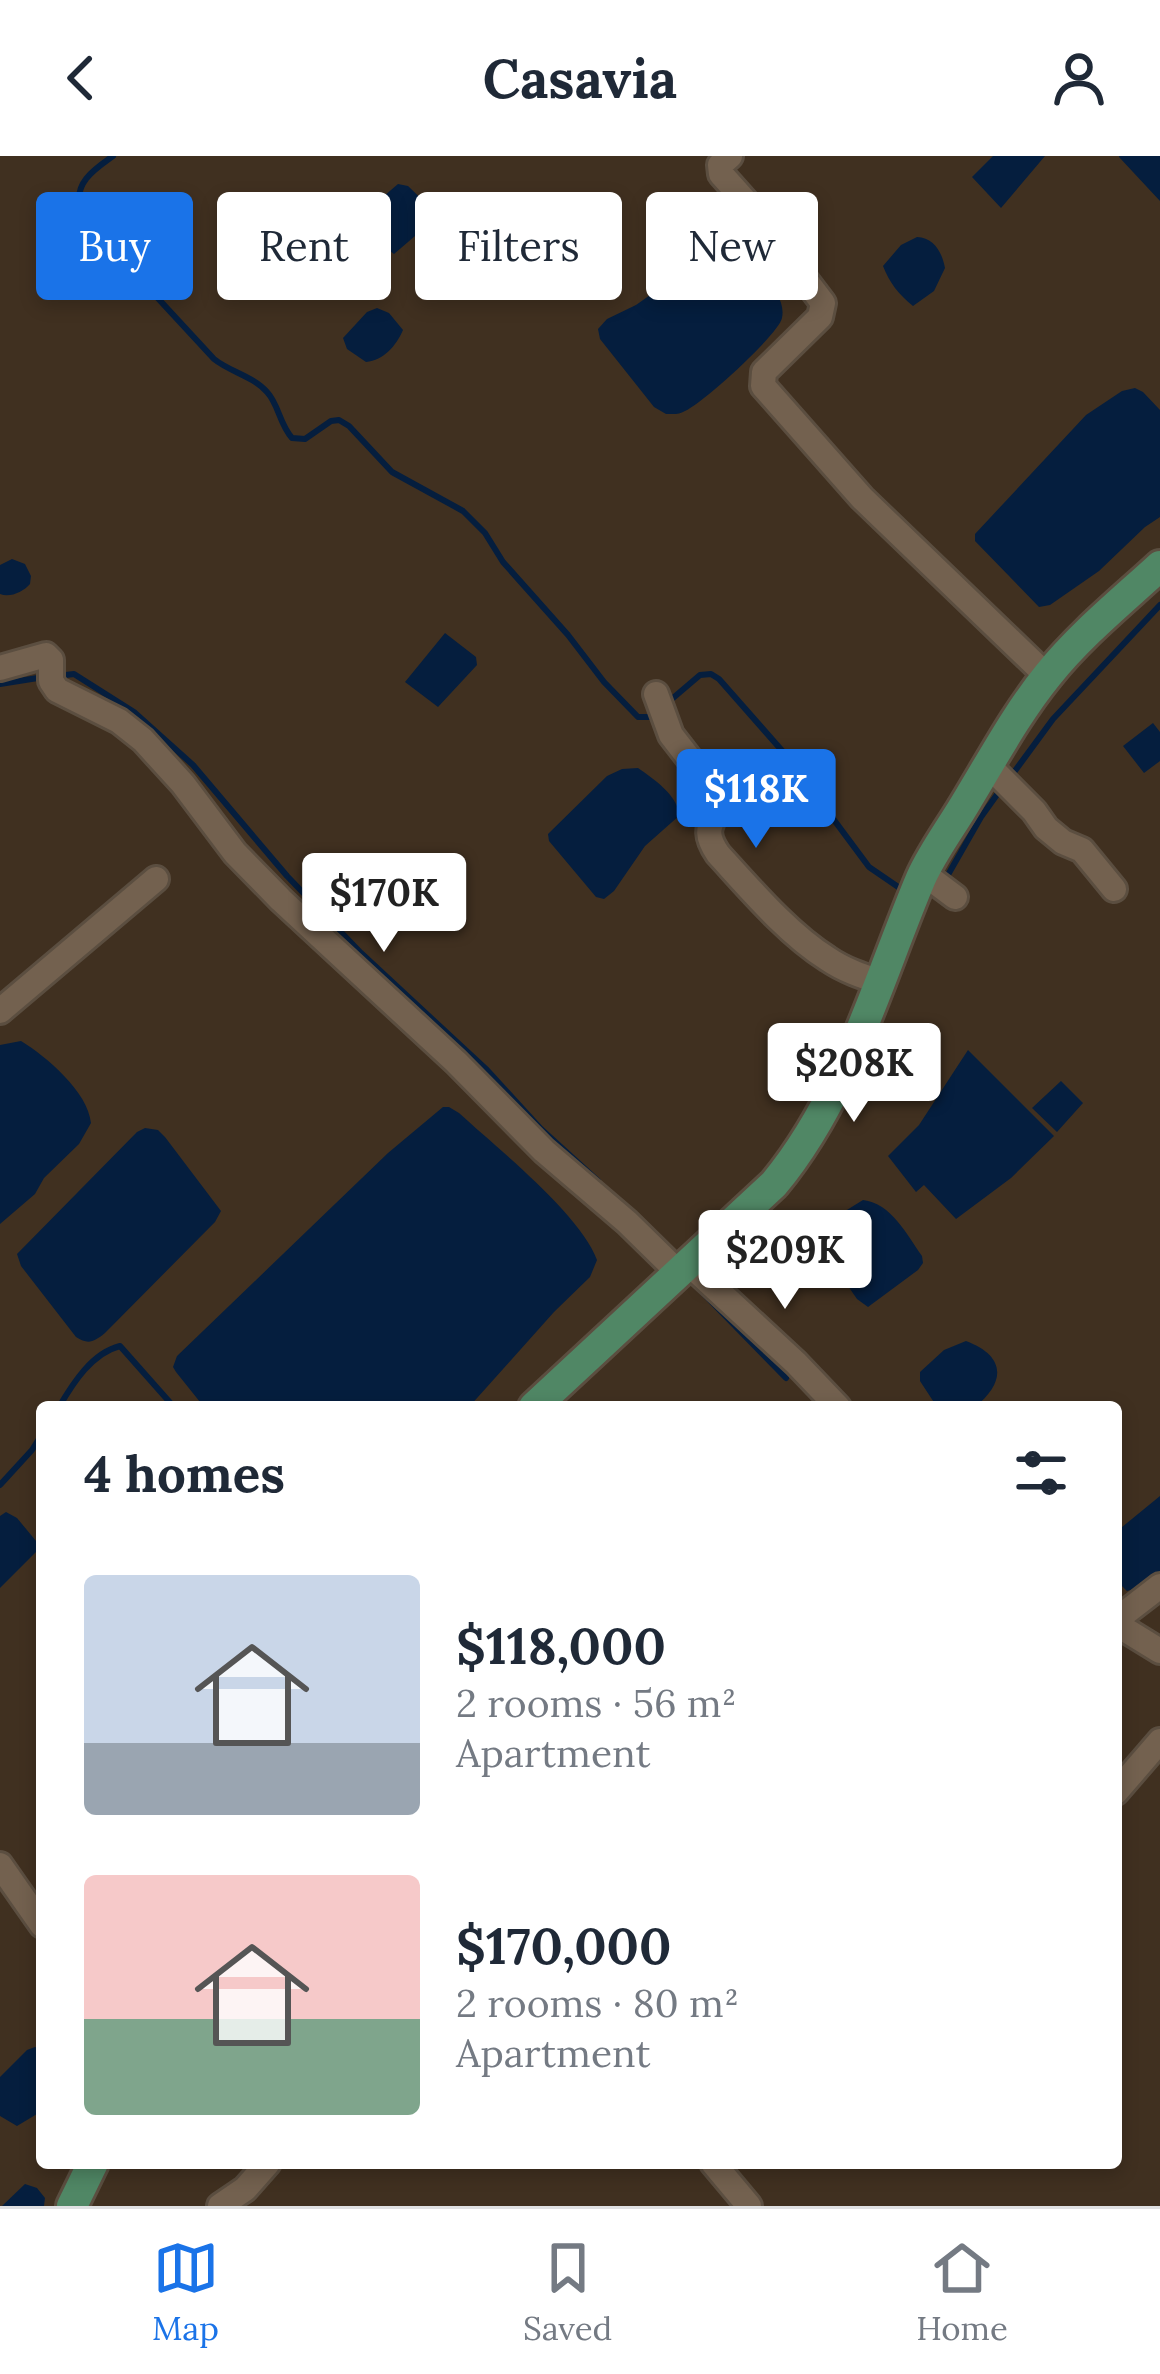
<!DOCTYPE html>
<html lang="en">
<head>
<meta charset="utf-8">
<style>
	:root { --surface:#fff; --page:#f2f2f3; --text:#1f2937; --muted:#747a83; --line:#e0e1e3; --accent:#1a73e8 }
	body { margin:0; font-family:Lora,serif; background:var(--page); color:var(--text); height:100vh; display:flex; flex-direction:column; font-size:45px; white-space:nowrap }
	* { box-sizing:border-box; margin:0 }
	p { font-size:39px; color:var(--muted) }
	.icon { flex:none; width:66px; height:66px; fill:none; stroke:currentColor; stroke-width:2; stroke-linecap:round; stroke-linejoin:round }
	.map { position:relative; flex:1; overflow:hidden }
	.panel { position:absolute; left:36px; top:1245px; width:1086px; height:768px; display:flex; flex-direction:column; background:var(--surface); border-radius:12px; box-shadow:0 6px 18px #0003 }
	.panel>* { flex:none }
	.hud { position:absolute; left:36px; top:36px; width:1089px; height:108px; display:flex; gap:24px }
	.price { position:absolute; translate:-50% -102px; padding:0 27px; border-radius:12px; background:#fff; color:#222; font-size:39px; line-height:78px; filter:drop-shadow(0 3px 6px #0008) }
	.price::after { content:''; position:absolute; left:50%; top:72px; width:36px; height:27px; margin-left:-18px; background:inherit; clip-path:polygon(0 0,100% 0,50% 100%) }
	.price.on { background:var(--accent); color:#fff }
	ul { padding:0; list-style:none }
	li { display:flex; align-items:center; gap:36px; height:300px; padding:0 48px }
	li span { display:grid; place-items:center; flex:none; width:336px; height:240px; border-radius:12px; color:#555 }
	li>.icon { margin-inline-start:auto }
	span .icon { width:144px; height:144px; fill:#fffc; stroke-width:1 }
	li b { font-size:51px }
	h2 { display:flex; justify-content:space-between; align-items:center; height:144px; padding:0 48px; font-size:51px }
	.tag { padding:0 42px; border-radius:12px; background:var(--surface); box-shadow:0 6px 18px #0003; font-size:42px; line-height:108px }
	.tag.on { background:var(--accent); color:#fff }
	header { display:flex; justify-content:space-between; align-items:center; height:156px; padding:0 48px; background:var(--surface); font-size:54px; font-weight:700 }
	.tabs { display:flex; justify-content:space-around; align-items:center; height:168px; border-top:3px solid var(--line); background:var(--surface); font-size:33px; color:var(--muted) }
	.tabs a { display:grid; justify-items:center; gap:6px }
	.tabs .on { color:var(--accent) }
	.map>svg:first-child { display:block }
</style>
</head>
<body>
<header><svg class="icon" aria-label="back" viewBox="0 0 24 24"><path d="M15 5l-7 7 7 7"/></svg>Casavia<svg class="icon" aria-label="person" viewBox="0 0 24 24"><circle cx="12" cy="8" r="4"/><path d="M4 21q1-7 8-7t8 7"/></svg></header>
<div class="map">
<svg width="1160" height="2050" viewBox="0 0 1160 2050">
	<rect width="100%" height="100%" fill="#403020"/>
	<path fill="#051e3e" d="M 993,0 L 1045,0 L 1001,52 L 972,21 Z
		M 1119,0 L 1160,0 L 1160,45 L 1119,1 Z
		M 398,28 L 408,30 L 434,55 L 422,74 L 394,98 L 377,85 L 362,64 L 363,58 Z
		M 314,46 L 321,48 L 331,63 L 310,90 L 302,94 L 288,79 L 293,69 Z
		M 917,81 C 934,82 942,96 945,112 L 934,135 L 913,150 C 899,139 889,126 883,110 L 901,89 Z
		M 717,92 L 725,94 L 745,115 L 754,114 C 768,125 786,142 782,162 C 779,178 703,247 685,255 C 679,259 673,258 666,258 L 654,251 L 600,183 L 598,173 L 607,163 L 636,149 Z
		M 377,152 L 389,157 L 403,174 C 396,190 384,204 366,206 L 347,193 L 343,182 L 367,156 Z
		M 1135,232 L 1143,236 L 1160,254 L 1160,361 L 1145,371 L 1099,415 L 1050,449 L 1039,451 L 975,385 L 975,378 L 1086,259 L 1122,235 Z
		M 12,403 L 25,408 L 31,420 L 30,428 C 23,436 10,442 0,438 L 0,409 Z
		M 445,477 L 476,501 L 477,509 L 438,551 L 405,526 Z
		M 1153,567 L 1160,576 L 1160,605 L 1144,617 L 1123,590 Z
		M 638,612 C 655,624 676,638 680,659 L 645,690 L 614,735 L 604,743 L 596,741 L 549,685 L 548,678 L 607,620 L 622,613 Z
		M 21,885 C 47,901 88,936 91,967 L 79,988 L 44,1022 L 35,1038 L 0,1068 L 0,889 Z
		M 968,894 L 1054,980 L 1011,1022 L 956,1063 L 924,1029 L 916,1036 L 888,1000 L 919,969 Z
		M 1061,925 L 1083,947 L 1057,976 L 1032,952 Z
		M 443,951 L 449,951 L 459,957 C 496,991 581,1059 597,1104 L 590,1121 L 554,1156 L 469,1251 L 204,1251 L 176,1216 L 173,1211 L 177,1200 L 388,997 Z
		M 145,972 L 158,974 L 165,981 L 221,1055 L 215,1066 L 105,1177 C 94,1186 88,1189 76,1181 L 21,1110 L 17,1098 L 137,976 Z
		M 863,1044 C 891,1047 907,1079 922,1100 L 923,1107 L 918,1114 L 868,1151 L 857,1143 L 816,1084 L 821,1070 Z
		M 966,1185 C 1006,1200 1006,1226 975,1251 L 937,1251 L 920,1225 L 920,1216 L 944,1194 Z
		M 1160,1340 L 1160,1415 L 1134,1433 L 1127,1435 L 1116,1424 L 1116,1376 Z
		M 6,1356 L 17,1362 L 41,1391 L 0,1432 L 0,1360 Z
		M 35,1891 L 42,1894 L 42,1952 L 37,1958 L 17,1970 L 0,1960 L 0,1921 L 27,1894 Z
		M 25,2028 L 37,2032 L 45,2042 L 44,2050 L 2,2050 Z"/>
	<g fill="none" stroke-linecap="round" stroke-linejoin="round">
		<path stroke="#051e3e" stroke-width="6" d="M 113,0 C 95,13 74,26 80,51 L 116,97 L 214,203 C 230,216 253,220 267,236 C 279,249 279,267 292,282 L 305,283 L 331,265 L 339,264 L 349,270 L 392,316 L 463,355 L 485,377 L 503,406 L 568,479 L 604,526 L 638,561 L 649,561 L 655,556
			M 57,520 L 74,518 L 134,556 L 193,609 L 287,720 L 361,797 L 487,914 L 541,973 L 598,1025
			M 0,528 L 44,521
			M 666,548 L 700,519 L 711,518 L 719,523 L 785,598 L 869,711 L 907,737
			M 1009,623 L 1053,563 L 1160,449
			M 945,724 L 981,661 L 1001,633
			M 701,1135 L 786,1222
			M 59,1251 C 73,1227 92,1197 120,1190 L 174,1251
			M 0,1329 L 32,1294 L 42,1278"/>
		<g stroke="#5b4e40" stroke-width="30">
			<path id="minor" d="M 730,0 L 720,9 L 721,18 L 746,46 L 823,147 L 820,161 L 764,216 L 763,230 L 862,342 L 1047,520
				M 0,512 L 46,499 L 51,504 L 51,525 L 57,534 L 119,565 L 143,584 L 183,628 L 235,697 L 281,744 L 456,906 L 544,995 L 627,1066 L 678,1116
				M 656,538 L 671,579 L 716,637 C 723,666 696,666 718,698 C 750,733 788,778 828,803 C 844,814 862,820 880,826
				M 989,610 L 1034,655 L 1046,672 L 1063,686 L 1082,694 L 1114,733
				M 923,717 L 955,741
				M 0,855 L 156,723
				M 688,1107 L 796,1207 L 838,1251
				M 1116,1464 L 1160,1430
				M 1116,1468 L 1160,1495
				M 1116,1636 L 1160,1585
				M 0,1709 L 42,1769
				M 713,2007 L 749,2050
				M 220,2050 L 245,2033 L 268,2007"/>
		</g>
		<g stroke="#5b4e40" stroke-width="36">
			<path id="major" d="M 534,1251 L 774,1028 C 847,940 877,826 921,722 C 933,695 953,669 968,643 C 993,602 1017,557 1048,519 C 1080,479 1122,445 1160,410
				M 72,2050 L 93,2007"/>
		</g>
		<use href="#minor" stroke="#73614f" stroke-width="24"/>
		<use href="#major" stroke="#508765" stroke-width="30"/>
	</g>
</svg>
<b class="price on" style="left:756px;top:695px">$118K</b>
<b class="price" style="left:384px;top:799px">$170K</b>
<b class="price" style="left:854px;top:969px">$208K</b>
<b class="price" style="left:785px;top:1156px">$209K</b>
<div class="hud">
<a class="tag on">Buy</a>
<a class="tag">Rent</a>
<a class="tag">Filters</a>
<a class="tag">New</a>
</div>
<section class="panel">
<h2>4 homes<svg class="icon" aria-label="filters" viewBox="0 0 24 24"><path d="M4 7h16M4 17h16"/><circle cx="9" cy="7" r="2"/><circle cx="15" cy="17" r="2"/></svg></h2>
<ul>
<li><span style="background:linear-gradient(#c9d6e8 70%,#9aa5b1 0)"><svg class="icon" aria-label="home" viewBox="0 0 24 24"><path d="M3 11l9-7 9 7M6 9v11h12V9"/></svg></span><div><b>$118,000</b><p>2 rooms · 56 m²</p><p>Apartment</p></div></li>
<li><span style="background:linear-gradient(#f6c9c9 60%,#7fa58c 0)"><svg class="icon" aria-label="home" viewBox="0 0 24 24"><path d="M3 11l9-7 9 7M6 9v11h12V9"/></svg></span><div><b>$170,000</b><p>2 rooms · 80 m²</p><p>Apartment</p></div></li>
</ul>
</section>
</div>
<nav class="tabs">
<a class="on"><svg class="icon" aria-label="map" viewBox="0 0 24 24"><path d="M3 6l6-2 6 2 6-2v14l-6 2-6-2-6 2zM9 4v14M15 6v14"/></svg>Map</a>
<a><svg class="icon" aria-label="saved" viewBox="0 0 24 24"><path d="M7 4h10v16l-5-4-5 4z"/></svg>Saved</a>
<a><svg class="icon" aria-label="home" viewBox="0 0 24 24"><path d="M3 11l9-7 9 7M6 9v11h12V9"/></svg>Home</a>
</nav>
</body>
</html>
